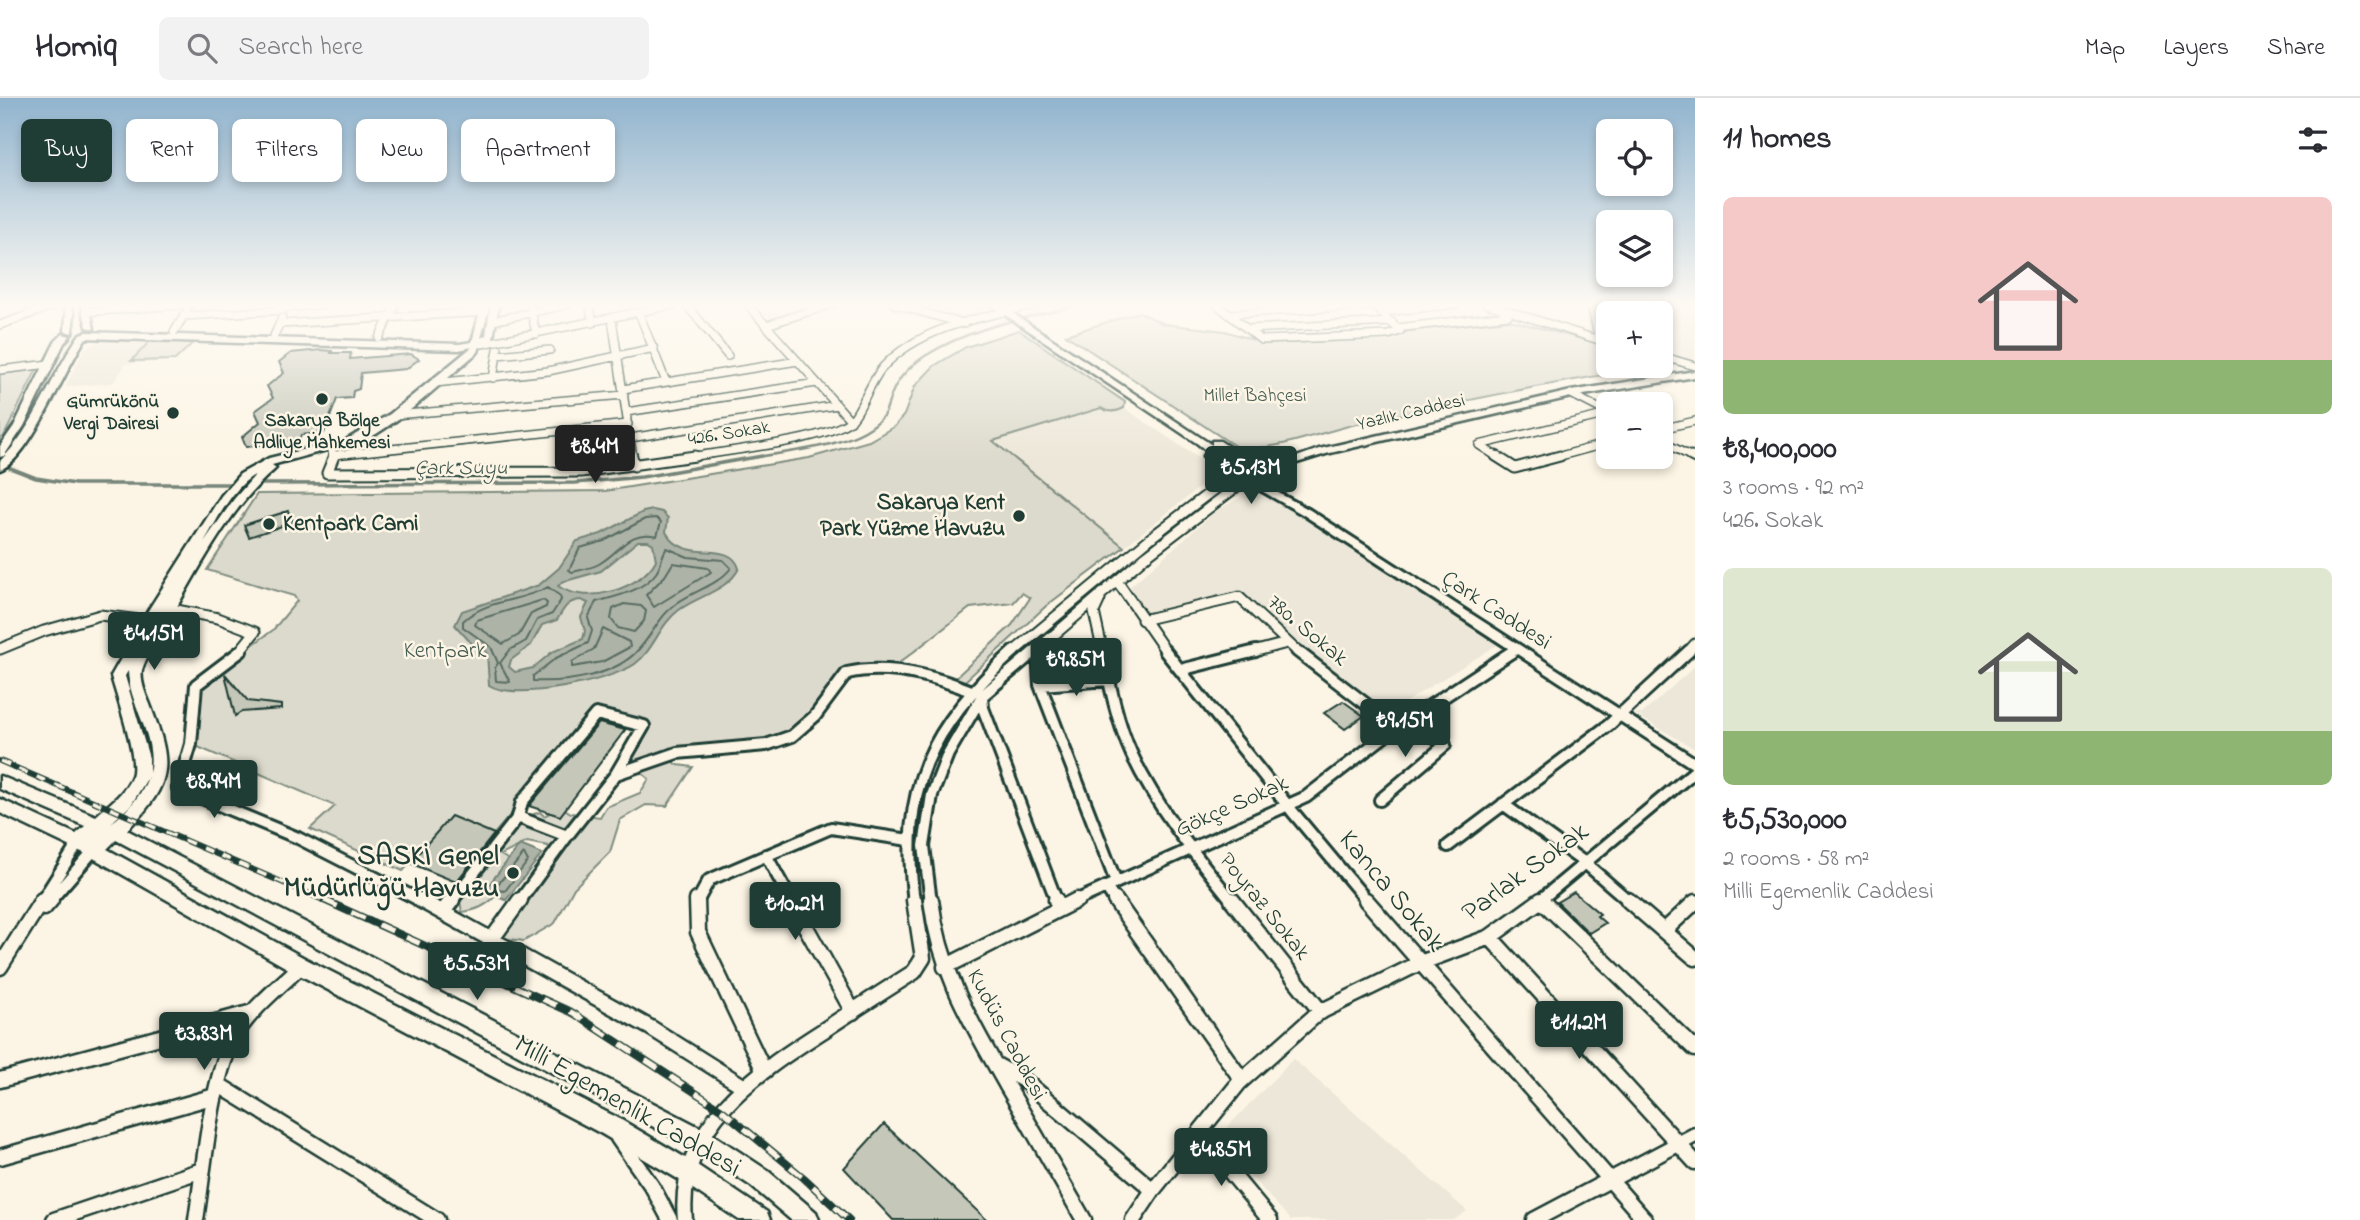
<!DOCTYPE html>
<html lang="en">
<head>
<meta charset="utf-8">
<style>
	:root { --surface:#fff; --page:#f2f2f3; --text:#2b2b33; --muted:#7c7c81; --line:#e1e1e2; --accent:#1f3d34 }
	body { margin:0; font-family:"Indie Flower",sans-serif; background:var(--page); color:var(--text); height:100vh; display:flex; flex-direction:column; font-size:26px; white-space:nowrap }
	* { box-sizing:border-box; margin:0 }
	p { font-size:23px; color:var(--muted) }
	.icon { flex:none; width:38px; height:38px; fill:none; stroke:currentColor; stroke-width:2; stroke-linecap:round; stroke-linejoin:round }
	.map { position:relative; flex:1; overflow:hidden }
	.details { display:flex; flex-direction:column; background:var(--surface); width:665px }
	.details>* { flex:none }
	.top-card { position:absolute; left:21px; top:21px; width:665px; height:63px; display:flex; gap:14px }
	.controls { position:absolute; left:1596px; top:21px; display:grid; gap:14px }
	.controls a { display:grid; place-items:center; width:77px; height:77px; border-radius:10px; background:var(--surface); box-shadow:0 4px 10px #0003; font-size:35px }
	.price { position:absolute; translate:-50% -60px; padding:0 16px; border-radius:7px; background:var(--accent); color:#fff; font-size:23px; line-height:46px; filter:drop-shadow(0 2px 4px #0008) }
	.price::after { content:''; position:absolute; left:50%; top:42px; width:21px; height:16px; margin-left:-10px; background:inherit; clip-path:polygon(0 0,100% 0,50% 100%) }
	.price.selected { background:#222; color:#fff }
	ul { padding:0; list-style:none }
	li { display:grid; align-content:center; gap:14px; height:371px; padding:0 28px }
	li span { display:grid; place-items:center; height:217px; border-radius:10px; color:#555 }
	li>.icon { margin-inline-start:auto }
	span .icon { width:126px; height:126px; fill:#fffc; stroke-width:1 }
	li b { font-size:30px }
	h2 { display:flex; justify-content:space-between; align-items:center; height:84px; padding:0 28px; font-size:30px }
	.tag { padding:0 24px; border-radius:10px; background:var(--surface); box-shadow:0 4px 10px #0003; font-size:24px; line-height:63px }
	.tag.selected { background:var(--accent); color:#fff }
	header { display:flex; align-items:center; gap:42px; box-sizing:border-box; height:98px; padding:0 35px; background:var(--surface); border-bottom:2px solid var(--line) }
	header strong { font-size:33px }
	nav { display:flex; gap:38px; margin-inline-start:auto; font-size:24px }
	.search { width:490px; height:63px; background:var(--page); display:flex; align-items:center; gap:18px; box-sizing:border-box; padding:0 24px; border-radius:10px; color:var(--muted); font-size:26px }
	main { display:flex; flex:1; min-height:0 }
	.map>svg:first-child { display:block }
</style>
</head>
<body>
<header>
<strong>Homiq</strong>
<div class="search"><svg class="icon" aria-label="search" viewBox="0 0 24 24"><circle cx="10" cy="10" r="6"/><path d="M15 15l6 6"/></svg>Search here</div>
<nav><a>Map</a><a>Layers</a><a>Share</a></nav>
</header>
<main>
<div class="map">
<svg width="1695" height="1122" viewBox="0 0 1695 1122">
	<rect width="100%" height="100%" fill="#fcf5e5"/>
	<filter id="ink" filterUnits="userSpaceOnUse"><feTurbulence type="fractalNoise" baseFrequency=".0143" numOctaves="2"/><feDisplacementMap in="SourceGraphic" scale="14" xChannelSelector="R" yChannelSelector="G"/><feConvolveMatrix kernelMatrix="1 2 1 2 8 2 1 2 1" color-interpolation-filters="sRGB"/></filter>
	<g filter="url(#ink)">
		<path fill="#ece7d8" d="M 756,206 L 843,206 L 776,229 Z
			M 914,206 L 986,206 L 998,214 L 970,222 Z
			M 1638,206 L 1695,209 L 1695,261 L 1689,262 L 1661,255 L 1661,215 L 1644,215 Z
			M 105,240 L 197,243 L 172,263 L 126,266 L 113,285 L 65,289 L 85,250 Z
			M 1117,305 L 1219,374 L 1124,449 L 992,343 Z
			M 1255,397 L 1270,401 L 1301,419 L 1497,547 L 1388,615 L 1299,548 L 1241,495 L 1150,518 L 1126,492 L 1216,413 L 1243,398 Z
			M 1695,568 L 1695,651 L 1633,615 L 1642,616 Z
			M 1293,961 L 1467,1113 L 1454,1122 L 1291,1122 L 1216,1041 Z"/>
		<path fill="#dcdacc" stroke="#7e8c80" stroke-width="2" d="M 1139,214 L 1164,226 L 1225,233 L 1266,246 L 1391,240 L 1408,233 L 1510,222 L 1608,248 L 1608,268 L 1660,268 C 1558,283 1458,304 1357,326 C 1320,334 1274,354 1238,350 L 1066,237 Z
			M 1019,232 L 1125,304 L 1124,310 C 1116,314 1108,315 1101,310 L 993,343 L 1124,449 L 1046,508 L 963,585 L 953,582 L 1012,527 L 1030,500 L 1022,495 L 1013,505 L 970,510 L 894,569 L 847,575 L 803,630 L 781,643 L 667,660 L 678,667 L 693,669 L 667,708 L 646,707 L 620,722 L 610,754 L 574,790 L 555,825 L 524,843 L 501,840 L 554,762 L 548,748 L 527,744 L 501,757 L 507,761 C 507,790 492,811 462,814 L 460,803 L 479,780 L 460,785 C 471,751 506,724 540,714 L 544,718 L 561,709 L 571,715 L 600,719 L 606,709 L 640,695 L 649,681 L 637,671 L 616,676 L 643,629 L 596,616 L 494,736 L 451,719 L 403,773 L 310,731 L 335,708 L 191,646 L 196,588 L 273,532 L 297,503 L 294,498 L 207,472 L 257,396 L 605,393 L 809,360 L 869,343 L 895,328 L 904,317 L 915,288 L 934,268 L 966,249 Z
			M 150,243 L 195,243 L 175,262 L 131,263 Z
			M 38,269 L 0,346 L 0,273 Z"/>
		<path fill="#aeb3a7" stroke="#758479" stroke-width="2" fill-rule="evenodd" d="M 653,412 L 662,414 L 668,420 L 666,434 C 685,468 729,440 739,470 C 729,492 698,498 679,512 C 659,527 654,552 635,566 C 611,583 514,604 489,587 L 487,554 L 472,546 L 455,527 L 462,513 L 539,487 L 559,470 L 577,443 L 601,436 L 643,414 ZM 638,443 L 648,443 L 653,446 L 656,462 C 641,491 586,508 558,488 L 562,484 L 601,473 ZM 581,502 L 588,505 L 581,519 L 585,533 L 583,541 L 552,554 L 533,570 L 515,574 L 509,569 L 511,562 L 531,547 L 542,527 L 557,522 C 564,511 566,503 581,502 Z
			M 520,747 L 542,756 L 506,802 L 483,794 Z"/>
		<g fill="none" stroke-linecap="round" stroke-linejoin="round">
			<path stroke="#586c62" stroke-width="2" d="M 656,420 L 661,424 L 657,438 C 628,431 622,453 599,466 C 592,470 581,472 572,474 L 569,472 L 580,450 L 604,443 L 645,421 Z
				M 667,450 L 688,459 L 723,462 L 731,470 C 717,488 695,492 677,505 C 660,517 653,536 639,551 C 616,578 566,585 533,583 L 533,578 L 556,560 L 588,545 L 592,533 L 588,520 L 596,504 C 617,498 643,493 656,475 C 662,467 661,457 667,450 Z
				M 673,465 L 708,470 L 711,474 L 654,509 L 646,497 L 665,478 Z
				M 548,489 L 560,498 L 561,502 L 552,516 L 537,522 L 526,543 L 510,552 L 500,565 L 510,584 L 496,583 L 495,570 L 498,565 L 491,549 L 463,529 L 463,523 C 486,501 521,504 548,489 Z
				M 543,502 L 547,505 L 546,509 L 531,516 L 519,537 L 503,546 L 475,527 L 477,522 Z
				M 624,506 L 641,508 L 646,513 L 644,523 L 634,534 L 618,530 L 611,521 L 613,511 Z
				M 603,531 L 629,544 L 630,549 L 602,564 L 572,569 L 572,564 L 594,551 Z
				M 524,756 L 528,763 L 505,793 L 498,792 L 497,787 Z"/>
			<path stroke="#758479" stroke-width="2.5" d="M 752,360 C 788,353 859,349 883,318 C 888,310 889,301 893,293 C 899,279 913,266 925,258 C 972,228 1030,219 1083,206"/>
			<path stroke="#758479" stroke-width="3.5" d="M 0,366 L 36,380 L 75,386 L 233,386
				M 258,386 L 575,385 L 642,379 L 762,358"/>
		</g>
		<path fill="#c5c7b9" stroke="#1f3d34" stroke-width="2" d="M 321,252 L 332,253 L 331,255 L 351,255 L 350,261 L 411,256 L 419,261 L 406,271 L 361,275 L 359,291 L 353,293 L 352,300 L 337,301 L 324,335 L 301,337 L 300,340 L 280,345 L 246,349 L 242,339 L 260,324 L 255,313 L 273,300 L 267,288 L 284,275 L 279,264 L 291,255 Z
			M 288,413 L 294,424 L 249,439 L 244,427 Z
			M 225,576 L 248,603 L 281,607 L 281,611 L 241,614 L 235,618 Z
			M 1343,603 L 1364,618 L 1345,631 L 1324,615 Z
			M 599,625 L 625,632 L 560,718 L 529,708 Z
			M 451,718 L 494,736 L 456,784 L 410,765 Z
			M 1574,794 L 1600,816 L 1597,818 L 1605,825 L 1589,835 L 1557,804 Z
			M 884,1026 L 987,1122 L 893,1122 L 844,1070 Z"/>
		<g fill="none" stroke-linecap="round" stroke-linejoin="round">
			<g stroke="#1f3d34" stroke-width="10">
				<path id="minor-far3" d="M 530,206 L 536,236
					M 589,206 L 593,225
					M 686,206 L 728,258
					M 747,206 L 851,323
					M 894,206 L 964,226
					M 1216,206 L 1261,242 L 1388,237 L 1400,233 L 1372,206
					M 1487,206 L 1608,245
					M 1591,206 L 1599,242
					M 285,210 L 324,206
					M 86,214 L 191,206
					M 1383,214 L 1457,206
					M 639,215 L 666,284
					M 1228,216 L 1373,207
					M 184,218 L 284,212
					M 612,221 L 627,321
					M 493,223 L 569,206
					M 280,226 L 485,214
					M 0,227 L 58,206
					M 767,227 L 832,206
					M 1397,230 L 1508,217
					M 1247,231 L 1392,224
					M 174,234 L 187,213
					M 274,238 L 282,220
					M 379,240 L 396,206
					M 482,246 L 677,206
					M 497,257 L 550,252
					M 1661,258 L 1695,268
					M 0,272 L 49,266
					M 493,280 L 498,251
					M 435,285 L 548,273 L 654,250
					M 623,291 L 798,263
					M 1571,296 L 1608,315
					M 626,314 L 817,285
					M 395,317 L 624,297
					M 1661,331 L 1695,323
					M 629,335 L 633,360
					M 630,340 L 837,307
					M 1661,343 L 1694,360
					M 332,353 L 333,360
					M 334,357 L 628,326
					M 684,360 C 721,353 822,344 850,323 C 859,317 871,282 883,269 C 922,227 985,219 1038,206
					M 1499,360 L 1479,347 L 1608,316
					M 1553,360 L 1608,345"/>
			</g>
			<g stroke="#1f3d34" stroke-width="13">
				<path id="minor-far2" d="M 334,358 L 327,375 L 581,374 L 695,358
					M 632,358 L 634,368
					M 1496,358 L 1515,370 L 1560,358
					M 1691,358 L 1695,360
					M 1117,483 L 1167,555
					M 1100,501 L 1094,514 L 1103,555
					M 171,511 L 218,520 L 255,534 L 238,555
					M 1142,522 L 1239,499 L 1299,555
					M 1038,549 L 1038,555
					M 0,551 L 44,533 L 100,517 L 155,524
					M 1012,555 L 1153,438 L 1225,383
					M 1033,555 L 1146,458 L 1236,389
					M 1249,555 L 1287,545
					M 1511,555 L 1516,551
					M 1687,555 L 1695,546"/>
			</g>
			<g stroke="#1f3d34" stroke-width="16">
				<path id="minor-far1" d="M 241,553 L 196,587 L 191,646 L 178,690 L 298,740 L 423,804
					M 1038,553 L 1040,587 L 1116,784
					M 1103,553 C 1110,588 1117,624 1132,657 C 1157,710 1196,758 1233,804
					M 1165,553 L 1292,713 L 1368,804
					M 1297,553 L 1397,630
					M 1180,572 L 1256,553
					M 1040,587 L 1109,582
					M 982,598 L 983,610 L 1057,804
					M 616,676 L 677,655 L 766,647 L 792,638 L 815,618 L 847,575 C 887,566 934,578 971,593
					M 1380,702 L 1445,647 L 1412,620
					M 1503,706 L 1585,765 L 1630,804
					M 518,719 L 522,704 L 596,616 L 644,628 L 616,676 L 567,738
					M 1448,748 L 1609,627 L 1689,553
					M 766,757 L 792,804
					M 1106,789 L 1116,804
					M 1541,802 L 1543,804
					M 41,804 L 79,744
					M 49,804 L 94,752
					M 451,804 L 518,719 L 567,738 L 519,804
					M 697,804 L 709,782 L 831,730 L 909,742
					M 914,804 C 899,690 930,629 1014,553
					M 931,804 L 924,748 L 932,697 L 948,656 L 982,598 L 1035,553
					M 1073,804 L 1306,699 L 1386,637 L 1513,553
					M 1538,804 L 1695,673"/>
			</g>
			<g stroke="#1f3d34" stroke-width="19">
				<path id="minor" d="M 420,802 L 651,930 L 743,988
					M 697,802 L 698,834 L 763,971
					M 791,802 L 853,914
					M 931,802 C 940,875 972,926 1007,988 C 1033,1032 1058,1077 1084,1122
					M 1056,802 L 1059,810
					M 1115,802 L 1242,982
					M 1232,802 L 1321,914
					M 1366,802 L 1645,1122
					M 1541,802 L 1695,951
					M 1628,802 L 1695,860
					M 44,810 L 51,802
					M 443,814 L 452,802
					M 1665,832 L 1695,804
					M 1490,839 L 1695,1064
					M 492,841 L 520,802
					M 0,869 L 42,802
					M 945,869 L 1077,802
					M 998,968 L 1025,983 L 1153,1092
					M 0,982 L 253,914
					M 219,987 L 437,1122
					M 1199,1036 L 1270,1122
					M 618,1040 L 653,1090 L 670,1122
					M 0,1059 L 215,998
					M 54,1122 L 202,1072
					M 196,1122 C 204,1070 210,989 232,943 C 245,916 279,889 301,868
					M 685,1122 C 676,1028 755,976 824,932 C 854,912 884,893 914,874 L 923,860 L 914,802
					M 1133,1122 L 1153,1092 L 1239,985 L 1318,915 L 1420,865 L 1490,839 L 1541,802
					M 1534,1122 L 1695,1037"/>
			</g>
			<g stroke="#1f3d34" stroke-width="6">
				<path id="tertiary" d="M 481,240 L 486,242 L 486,246 L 473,248 L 469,246 L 473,241 Z
					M 1249,379 L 1310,412 L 1695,660 L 1695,672 L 1302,416 L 1246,384 L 1244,382 Z"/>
			</g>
			<g stroke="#1f3d34" stroke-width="5">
				<path id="secondary" d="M 63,206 L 71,206 L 74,216 L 72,235 L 65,233 L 66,216 Z
					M 81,206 L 89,206 L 94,231 L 87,229 Z
					M 482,206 L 490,206 L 481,240 L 486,237 L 491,206 L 499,206 L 493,240 L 481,245 L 478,254 C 438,287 390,337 340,353 L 335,350 L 336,348 L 390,316 L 472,249 L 459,252 L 86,240 C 65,270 31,360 0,372 L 0,363 C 36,328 51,277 80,236 L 87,234 L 459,246 L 472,244 Z
					M 989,206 L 999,206 L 1212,347 L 1212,343 L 1220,343 L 1263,371 L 1319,351 L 1571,293 L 1695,273 L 1695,279 L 1571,299 L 1326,356 L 1287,368 L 1236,392 L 1230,389 L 1242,382 L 1221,385 L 1217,374 L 1203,358 L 1209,355 L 1198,346 ZM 1215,349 L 1250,373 L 1246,374 ZM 1218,363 L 1235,377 L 1229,378 Z
					M 63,236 L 70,238 L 64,245 L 24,328 L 4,358 L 0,359 L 0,348 L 14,328 L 55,244 Z
					M 330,345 L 334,346 L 334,350 L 272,367 L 276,370 L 274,372 C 228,411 195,478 165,530 C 158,543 146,558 142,572 C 140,582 145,595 149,604 C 172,664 176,683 127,732 L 711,1035 L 767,1072 L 816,1114 L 819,1122 L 791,1122 L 751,1088 L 695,1051 L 116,742 L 107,751 L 308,862 L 618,1020 L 694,1065 L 767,1114 L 770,1122 L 739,1122 L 678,1081 L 602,1036 L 294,874 L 88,757 L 0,715 L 0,701 L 76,736 L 85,728 L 0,691 L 0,678 L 96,718 C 109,706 125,695 132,678 C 139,662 116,597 111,578 L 149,511 L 221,398 L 240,376 L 269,360 ZM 256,376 L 234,401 L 204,444 C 218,421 232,389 256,376 ZM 128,573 C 129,608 158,639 149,675 L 149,660 L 125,578 ZM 148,679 C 142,697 126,715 111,725 L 131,707 Z"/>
			</g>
			<use href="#minor-far3" stroke="#fcf5e5" stroke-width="7"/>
			<use href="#minor-far2" stroke="#fcf5e5" stroke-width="9"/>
			<use href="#minor-far1" stroke="#fcf5e5" stroke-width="10"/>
			<use href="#minor" stroke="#fcf5e5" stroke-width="14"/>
			<use href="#tertiary" fill="#fcf5e5" fill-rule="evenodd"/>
			<use href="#secondary" fill="#fcf5e5" fill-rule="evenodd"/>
			<g stroke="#1f3d34" stroke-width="6">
				<path id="rail-far1" d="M 0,663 L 328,804"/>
			</g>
			<g stroke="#1f3d34" stroke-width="8">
				<path id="rail" d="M 324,802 L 573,915 L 722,1012 L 804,1080 L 849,1122"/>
			</g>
			<use href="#rail-far1" stroke="#fcf5e5" stroke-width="3.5" stroke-dasharray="10" stroke-linecap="butt"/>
			<use href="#rail" stroke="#fcf5e5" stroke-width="5" stroke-dasharray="15" stroke-linecap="butt"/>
		</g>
	</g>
	<linearGradient id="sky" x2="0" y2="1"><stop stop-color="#91b4ce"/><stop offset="0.57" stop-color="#fefaf3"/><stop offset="1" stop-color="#fefaf3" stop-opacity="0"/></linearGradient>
	<rect width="1695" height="364" fill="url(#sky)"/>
	<g fill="#1f3d34" stroke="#fcf5e5" stroke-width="2.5">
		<circle cx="322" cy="301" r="7"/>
		<circle cx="173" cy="315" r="7"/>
		<circle cx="1019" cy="418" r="7"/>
		<circle cx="269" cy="426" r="7"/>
		<circle cx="513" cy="775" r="7"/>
	</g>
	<g text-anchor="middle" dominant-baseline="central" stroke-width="5" stroke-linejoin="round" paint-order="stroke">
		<g font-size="19" fill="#455c52" stroke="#fcf5e5">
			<text x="1255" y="298">Millet Bahçesi</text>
		</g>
		<g font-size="19" font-weight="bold" fill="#1f3d34" stroke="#fcf5e5" text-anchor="end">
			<text x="159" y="304">Gümrükönü<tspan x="159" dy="22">Vergi Dairesi</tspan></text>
			<text x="322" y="323" text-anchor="middle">Sakarya Bölge<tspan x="322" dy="22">Adliye Mahkemesi</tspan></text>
		</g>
		<g font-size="19" fill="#1f3d34" stroke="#fcf5e5">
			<text transform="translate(1411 315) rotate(-13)">Yazlık Caddesi</text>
			<text transform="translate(729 336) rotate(-9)">426. Sokak</text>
		</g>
		<g font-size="21" font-style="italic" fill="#435a51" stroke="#fcf5e5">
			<text x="461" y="371">Çark Suyu</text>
		</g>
		<g font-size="23" font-weight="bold" fill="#1f3d34" stroke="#fcf5e5" text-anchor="end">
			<text x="1005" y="405">Sakarya Kent<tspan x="1005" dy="26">Park Yüzme Havuzu</tspan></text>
			<text x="283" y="426" text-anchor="start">Kentpark Cami</text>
		</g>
		<g font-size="23" fill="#1f3d34" stroke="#fcf5e5">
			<text transform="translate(1496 513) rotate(33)">Çark Caddesi</text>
			<text transform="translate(1307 533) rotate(40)">780. Sokak</text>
			<text transform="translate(1232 709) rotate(-24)">Gökçe Sokak</text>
			<text transform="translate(1264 809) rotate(51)">Poyraz Sokak</text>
			<text transform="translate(1006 937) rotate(62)">Kudüs Caddesi</text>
		</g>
		<g font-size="23" fill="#455c52" stroke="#fcf5e5">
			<text x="445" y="553">Kentpark</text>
		</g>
		<g font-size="28" font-weight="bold" fill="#1f3d34" stroke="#fcf5e5" text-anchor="end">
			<text x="499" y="759">SASKİ Genel<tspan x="499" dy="32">Müdürlüğü Havuzu</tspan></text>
		</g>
		<g font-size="28" fill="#1f3d34" stroke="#fcf5e5">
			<text transform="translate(1526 775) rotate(-36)">Parlak Sokak</text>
			<text transform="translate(1391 794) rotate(50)">Kanca Sokak</text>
			<text transform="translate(627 1009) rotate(30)">Milli Egemenlik Caddesi</text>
		</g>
	</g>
</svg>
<div class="controls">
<a><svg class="icon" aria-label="locate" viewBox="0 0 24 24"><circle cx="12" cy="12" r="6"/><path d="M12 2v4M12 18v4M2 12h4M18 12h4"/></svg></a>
<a><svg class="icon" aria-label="layers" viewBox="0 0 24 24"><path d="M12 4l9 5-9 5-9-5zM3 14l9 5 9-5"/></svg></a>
<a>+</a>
<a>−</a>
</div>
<b class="price selected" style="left:595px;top:387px">₺8.4M</b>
<b class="price" style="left:1251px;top:408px">₺5.13M</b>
<b class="price" style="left:154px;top:574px">₺4.15M</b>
<b class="price" style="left:1076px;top:600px">₺9.85M</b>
<b class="price" style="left:1405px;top:661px">₺9.15M</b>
<b class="price" style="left:214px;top:722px">₺8.94M</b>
<b class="price" style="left:795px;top:844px">₺10.2M</b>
<b class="price" style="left:477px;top:904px">₺5.53M</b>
<b class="price" style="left:1579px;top:963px">₺11.2M</b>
<b class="price" style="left:204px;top:974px">₺3.83M</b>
<b class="price" style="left:1221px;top:1090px">₺4.85M</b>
<div class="top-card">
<a class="tag selected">Buy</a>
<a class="tag">Rent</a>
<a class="tag">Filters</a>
<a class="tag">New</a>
<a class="tag">Apartment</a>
</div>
</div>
<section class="details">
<h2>11 homes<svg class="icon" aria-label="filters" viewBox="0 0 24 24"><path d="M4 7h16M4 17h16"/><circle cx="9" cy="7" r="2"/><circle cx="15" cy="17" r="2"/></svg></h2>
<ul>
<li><span style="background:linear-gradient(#f6c9c9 75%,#8fb573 0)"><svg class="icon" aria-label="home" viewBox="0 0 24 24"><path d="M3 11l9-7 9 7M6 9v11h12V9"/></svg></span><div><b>₺8,400,000</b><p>3 rooms · 92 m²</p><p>426. Sokak</p></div></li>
<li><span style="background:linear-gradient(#dfe7d0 75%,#8fb573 0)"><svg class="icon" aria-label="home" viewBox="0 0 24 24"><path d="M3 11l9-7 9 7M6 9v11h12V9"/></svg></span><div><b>₺5,530,000</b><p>2 rooms · 58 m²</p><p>Milli Egemenlik Caddesi</p></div></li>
</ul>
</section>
</main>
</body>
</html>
